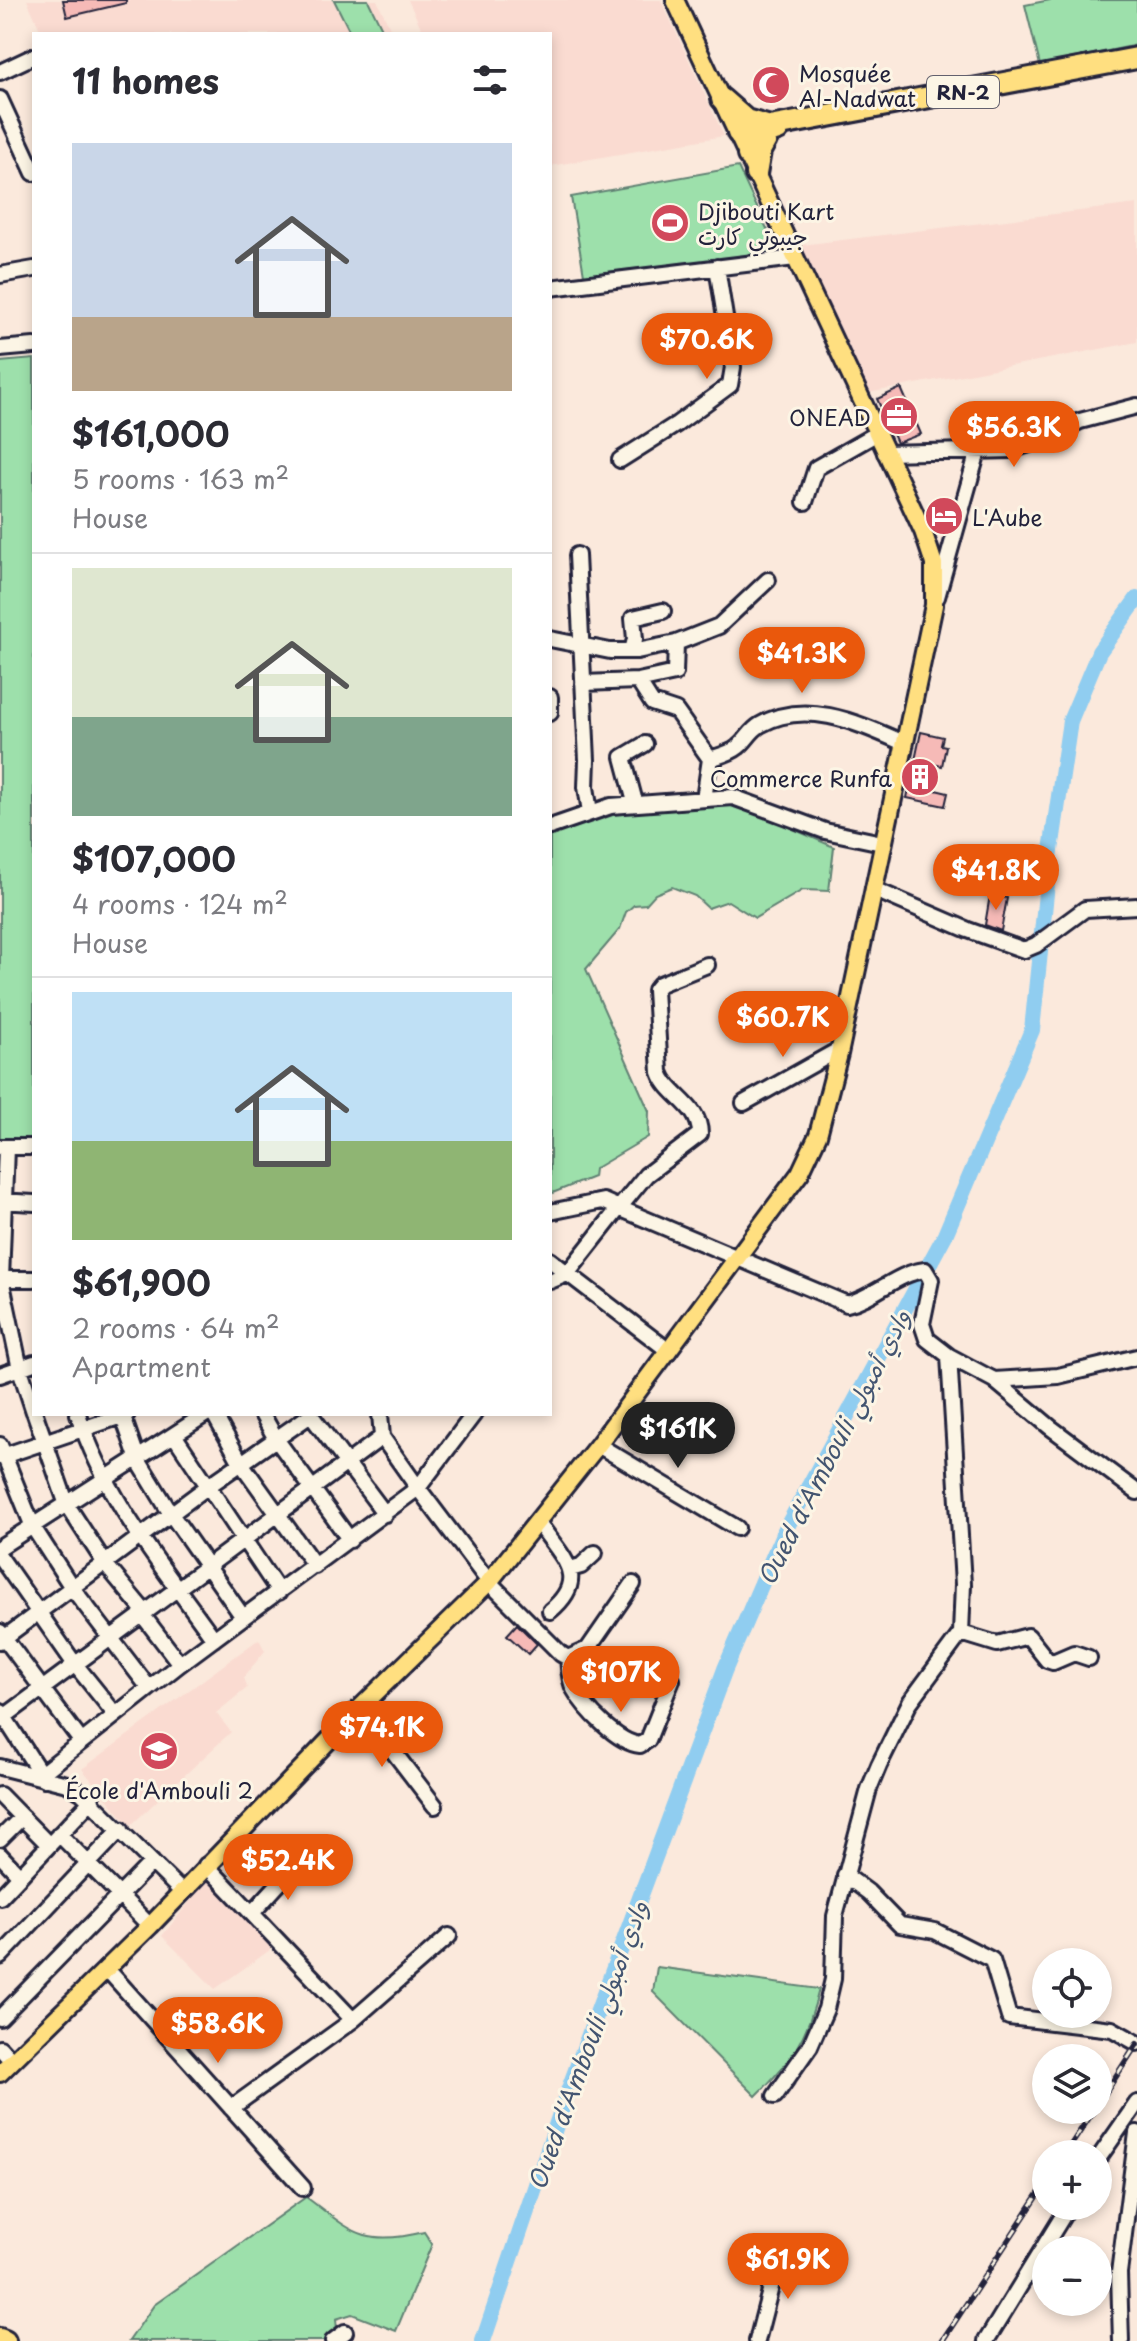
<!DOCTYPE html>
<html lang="en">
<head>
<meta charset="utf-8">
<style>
	:root { --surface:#fff; --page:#f7f7f7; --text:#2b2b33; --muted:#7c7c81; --line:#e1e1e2; --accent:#ea580c }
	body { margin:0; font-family:"Playpen Sans","Playpen Sans Arabic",sans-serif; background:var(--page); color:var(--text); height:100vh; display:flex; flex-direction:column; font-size:30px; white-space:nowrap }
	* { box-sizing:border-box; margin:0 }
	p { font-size:26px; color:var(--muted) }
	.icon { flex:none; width:44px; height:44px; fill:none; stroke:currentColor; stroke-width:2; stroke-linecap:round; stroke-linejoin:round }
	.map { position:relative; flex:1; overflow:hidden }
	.drawer { position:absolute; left:32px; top:32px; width:520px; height:1384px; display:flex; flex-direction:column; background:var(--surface); border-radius:0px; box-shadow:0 4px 12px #0003 }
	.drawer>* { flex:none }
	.tools { position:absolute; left:1032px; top:1948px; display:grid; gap:16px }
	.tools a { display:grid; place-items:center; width:80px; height:80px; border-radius:50%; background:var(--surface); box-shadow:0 4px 12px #0003; font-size:40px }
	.price { position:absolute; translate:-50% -68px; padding:0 18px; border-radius:28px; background:var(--accent); color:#fff; font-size:26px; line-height:52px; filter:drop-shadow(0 2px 4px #0008) }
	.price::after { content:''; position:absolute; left:50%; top:48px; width:24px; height:18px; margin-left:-12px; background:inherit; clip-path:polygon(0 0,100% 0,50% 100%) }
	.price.active { background:#222; color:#fff }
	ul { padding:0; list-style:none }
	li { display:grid; align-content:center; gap:16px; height:424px; padding:0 40px }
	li+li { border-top:2px solid var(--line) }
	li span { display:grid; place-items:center; height:248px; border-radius:0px; color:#555 }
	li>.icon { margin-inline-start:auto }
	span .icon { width:144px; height:144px; fill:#fffc; stroke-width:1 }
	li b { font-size:34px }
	h2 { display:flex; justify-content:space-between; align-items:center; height:96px; padding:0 40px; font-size:34px }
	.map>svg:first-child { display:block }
</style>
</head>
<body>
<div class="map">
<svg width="1137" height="2341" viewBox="0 0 1137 2341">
	<rect width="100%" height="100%" fill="#fbe9dc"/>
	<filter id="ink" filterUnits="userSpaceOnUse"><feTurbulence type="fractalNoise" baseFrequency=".0125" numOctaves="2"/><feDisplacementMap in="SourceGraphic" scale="16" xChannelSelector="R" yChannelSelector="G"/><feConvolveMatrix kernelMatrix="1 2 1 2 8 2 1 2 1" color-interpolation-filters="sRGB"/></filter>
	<g filter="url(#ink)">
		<path fill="#fadbd1" d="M 27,0 L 377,0 L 393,34 L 42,34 Z
			M 408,0 L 661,0 L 724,136 L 550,166 L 550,34 L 424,34 Z
			M 1137,204 L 1137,342 L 868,393 L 801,245 Z
			M 259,1639 L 265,1651 L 243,1678 L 247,1688 L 216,1713 L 231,1732 L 130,1826 L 82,1769 Z
			M 208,1879 L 269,1942 L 270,1950 L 215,1989 L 162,1936 Z"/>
		<path fill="#9de0ab" stroke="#608173" stroke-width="2" d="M 334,0 L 368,0 L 384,33 L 351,34 Z
			M 1050,0 L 1137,0 L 1137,45 L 1040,65 L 1025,5 Z
			M 738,167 L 776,248 L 769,253 L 584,275 L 571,197 Z
			M 34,359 L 34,1138 L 0,1138 L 0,362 Z
			M 734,803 L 834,847 L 829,891 L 803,890 L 755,918 L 728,901 L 708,908 L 695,896 L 672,887 L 655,894 L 646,904 L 634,905 L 626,912 L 620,929 L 586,969 L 649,1111 L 648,1137 L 594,1169 L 593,1177 L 550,1194 L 550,835 L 608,812 Z
			M 657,1967 L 819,1989 C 807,2039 792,2060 756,2096 L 653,1992 Z
			M 306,2197 C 353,2232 363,2247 424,2232 L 432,2244 L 396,2331 L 352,2314 L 336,2319 L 337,2329 L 325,2341 L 129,2341 L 154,2305 Z"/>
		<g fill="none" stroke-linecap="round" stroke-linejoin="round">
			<path stroke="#90cdf0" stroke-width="16" d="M 483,2341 L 564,2102 L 725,1669 L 783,1534 L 945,1235 L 1032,1030 L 1049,864 L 1070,721 L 1099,652 L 1137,599"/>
		</g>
		<path fill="#f6bab7" stroke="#22223b" stroke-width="2" d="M 63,0 L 126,0 L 126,3 L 67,17 Z
			M 901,388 L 921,434 L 897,443 L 877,399 Z
			M 921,732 L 943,737 L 941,745 L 946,746 L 942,766 L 932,764 L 927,788 L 948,793 L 945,806 L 907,798 Z
			M 990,895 L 1007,898 L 1001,931 L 985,925 Z
			M 517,1624 L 537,1644 L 528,1654 L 507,1635 Z"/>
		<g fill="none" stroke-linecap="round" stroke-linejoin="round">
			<g stroke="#22223b" stroke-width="20">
				<path id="minor" d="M 0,72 L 34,56
					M 0,99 L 34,173
					M 0,275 L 34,269
					M 550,288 L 795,258
					M 0,349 L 34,346
					M 885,453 L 1011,450 L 1042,440 L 1080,421 L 1137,406
					M 620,460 L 677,424 L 730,385 L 733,367 L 717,267
					M 805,502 L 816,468 L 876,434
					M 577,555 L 587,760 L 586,787 L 590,812
					M 937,597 L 978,451
					M 550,639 L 610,651 L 637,651 L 676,643 L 719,626 L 768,580
					M 632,651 L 635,639 L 633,618 L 663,611
					M 638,681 L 675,673 L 676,643
					M 583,683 L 638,681 L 652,703 L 676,711 L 710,759 L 704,799
					M 550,697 L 550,713
					M 710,759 C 719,756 731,753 738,747 C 747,740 750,731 760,725 C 806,698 860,724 904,743
					M 635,802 L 623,757 L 645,744
					M 550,827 L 611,806 L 733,797 L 825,831 L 882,843
					M 873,889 L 968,930 L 1024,950 L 1036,945 L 1085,909 L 1137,906
					M 744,1103 L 840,1049
					M 0,1147 L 34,1147
					M 6,1147 L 1,1279 L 20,1369 L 34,1412
					M 0,1201 L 34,1203
					M 550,1212 L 603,1201 L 619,1208 L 646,1175 L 700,1134 C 700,1105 668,1096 660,1072 L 655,990 L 660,984 L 707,965
					M 550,1260 L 669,1351
					M 0,1279 L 34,1279
					M 550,1281 L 567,1274 L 619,1208 L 847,1304 C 876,1297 896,1273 925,1270 L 931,1280 L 922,1324 L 927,1339 L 949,1356 L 994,1380 L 1050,1427 L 1137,1492
					M 0,1375 L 34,1363
					M 994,1380 L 1058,1376 L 1137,1357
					M 35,1414 L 67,1505 L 106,1565 L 144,1611
					M 78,1414 C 106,1500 162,1566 214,1639
					M 122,1414 L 138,1460 L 171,1514 L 243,1617
					M 214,1414 L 241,1463 L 315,1566
					M 262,1414 L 276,1439 L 350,1540
					M 310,1414 L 385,1514
					M 380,1414 L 382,1437 L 418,1488 L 489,1582 L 561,1654 L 568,1658 L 588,1649 L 633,1584
					M 174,1435 L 279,1592
					M 0,1445 L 33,1527 L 73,1589 L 149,1688
					M 598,1445 L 737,1528
					M 0,1457 L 127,1414
					M 538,1522 C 561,1557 591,1577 550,1611
					M 0,1547 L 206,1414
					M 0,1557 L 74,1663 L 115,1714
					M 570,1569 L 581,1566 L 595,1553
					M 141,1613 L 180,1664
					M 0,1632 L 81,1741
					M 961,1633 L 997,1644 L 1028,1636 L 1047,1660 L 1053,1662 L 1074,1653 L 1089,1658
					M 0,1641 L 207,1487 L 312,1414
					M 568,1658 C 569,1667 569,1680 574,1689 C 585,1709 618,1743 640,1745 L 648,1740 L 672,1680
					M 360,1708 L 435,1806
					M 1,1712 L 44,1779
					M 0,1720 L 382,1437
					M 0,1767 L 67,1784 L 81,1792 L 181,1891
					M 41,1774 L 180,1664 L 418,1488 L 474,1414
					M 0,1795 L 49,1845
					M 59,1834 L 150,1926
					M 0,1839 L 22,1817
					M 0,1855 L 20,1876
					M 206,1865 L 353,2020
					M 845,1875 L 868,1892 L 900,1925 L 935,1931 L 992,1960 L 1009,2017 L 1112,2029 L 1137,2043
					M 0,1897 L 92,1800
					M 252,1913 L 296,1865
					M 0,1957 L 121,1829
					M 106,1968 L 303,2188
					M 0,2018 L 152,1862
					M 0,2048 L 12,2061
					M 775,2096 L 810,2046 L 826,2009 L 833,1979 L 835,1916 L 869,1789 L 879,1765 L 910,1702 L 961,1633 L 963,1584 L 949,1356
					M 231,2108 L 353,2020 L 449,1936
					M 1098,2159 L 1137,2103
					M 333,2341 L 345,2332
					M 757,2341 L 780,2252
					M 986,2341 L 1069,2206
					M 1121,2341 L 1119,2273 L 1137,2133"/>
			</g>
			<g stroke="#22223b" stroke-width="22">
				<path id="major" d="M 0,2073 L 150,1926 L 360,1708 L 489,1582 L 598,1445 L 800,1173 L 818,1135 L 839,1054 L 934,605 L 934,564 L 923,531 L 675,0"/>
			</g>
			<g stroke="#22223b" stroke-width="26">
				<path id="highway" d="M 722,99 L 746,120 L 767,126
					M 738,133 L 1137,58
					M 748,155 L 763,135 L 778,130
					M 756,174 L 760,151 L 766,140
					M 0,2339 L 5,2341"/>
			</g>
			<use href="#minor" stroke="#fcf5e5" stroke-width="14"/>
			<use href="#major" stroke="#ffdf80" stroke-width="16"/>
			<use href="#highway" stroke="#ffdf80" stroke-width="20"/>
			<g stroke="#22223b" stroke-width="6">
				<path id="rail" d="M 1098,2104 L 1137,2044
					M 1065,2154 L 1094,2110
					M 942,2341 L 1046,2183"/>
			</g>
			<use href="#rail" stroke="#fcf5e5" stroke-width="3" stroke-dasharray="9" stroke-linecap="butt"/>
		</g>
	</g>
	<defs>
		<g id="mosque-disc" transform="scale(2)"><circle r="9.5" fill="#d1495b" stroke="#fcf5e5"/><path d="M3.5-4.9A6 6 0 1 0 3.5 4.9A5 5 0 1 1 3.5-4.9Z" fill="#fff"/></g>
		<g id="stadium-disc" transform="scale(2)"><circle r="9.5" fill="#d1495b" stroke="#fcf5e5"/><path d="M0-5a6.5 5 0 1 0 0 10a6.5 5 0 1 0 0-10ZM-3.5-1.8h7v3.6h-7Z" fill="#fff"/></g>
		<g id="office-disc" transform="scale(2)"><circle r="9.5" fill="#d1495b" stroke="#fcf5e5"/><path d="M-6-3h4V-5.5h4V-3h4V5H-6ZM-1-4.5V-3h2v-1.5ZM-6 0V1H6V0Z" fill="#fff"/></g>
		<g id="hotel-disc" transform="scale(2)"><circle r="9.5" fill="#d1495b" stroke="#fcf5e5"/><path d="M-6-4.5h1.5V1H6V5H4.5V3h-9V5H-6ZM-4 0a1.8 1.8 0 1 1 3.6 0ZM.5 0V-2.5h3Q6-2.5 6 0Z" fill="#fff"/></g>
		<g id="building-disc" transform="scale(2)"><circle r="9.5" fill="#d1495b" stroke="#fcf5e5"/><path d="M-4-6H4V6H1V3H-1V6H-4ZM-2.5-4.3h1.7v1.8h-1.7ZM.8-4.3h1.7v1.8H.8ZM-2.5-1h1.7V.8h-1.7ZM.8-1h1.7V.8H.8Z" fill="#fff"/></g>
		<g id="school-disc" transform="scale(2)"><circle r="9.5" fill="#d1495b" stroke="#fcf5e5"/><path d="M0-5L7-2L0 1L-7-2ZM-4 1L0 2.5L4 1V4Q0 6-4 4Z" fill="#fff"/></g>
	</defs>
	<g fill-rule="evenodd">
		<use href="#mosque-disc" x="771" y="85"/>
		<use href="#stadium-disc" x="670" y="223"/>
		<use href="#office-disc" x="899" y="416"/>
		<use href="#hotel-disc" x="944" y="516"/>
		<use href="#building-disc" x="920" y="777"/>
		<use href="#school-disc" x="159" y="1751"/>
	</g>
	<g text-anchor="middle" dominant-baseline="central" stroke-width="6" stroke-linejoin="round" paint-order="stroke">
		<rect fill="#fcf5e5" stroke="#63616e" stroke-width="2" x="927" y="76" width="72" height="32" rx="6"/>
		<g font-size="20" font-weight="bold" fill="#22223b">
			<text x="963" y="92">RN-2</text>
		</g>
		<g font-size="22" fill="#22223b" stroke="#fcf5e5" text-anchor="start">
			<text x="799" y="72">Mosquée<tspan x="799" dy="25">Al-Nadwat</tspan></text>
			<text x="698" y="210">Djibouti Kart<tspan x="698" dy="25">جيبوتي كارت</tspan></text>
			<text x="871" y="416" text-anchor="end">ONEAD</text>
			<text x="972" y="516">L'Aube</text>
			<text x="892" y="777" text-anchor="end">Commerce Runfa</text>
			<text x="159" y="1789" text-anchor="middle">École d'Ambouli 2</text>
		</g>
		<g font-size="24" font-style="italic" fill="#435571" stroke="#fcf5e5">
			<text transform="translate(833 1447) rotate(-63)">Oued d'Ambouli وادي أمبولي</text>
			<text transform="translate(587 2045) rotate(-70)">Oued d'Ambouli وادي أمبولي</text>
		</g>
	</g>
</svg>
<div class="tools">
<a><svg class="icon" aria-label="locate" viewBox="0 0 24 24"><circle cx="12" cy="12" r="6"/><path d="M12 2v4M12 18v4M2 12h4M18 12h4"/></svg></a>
<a><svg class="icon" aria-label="layers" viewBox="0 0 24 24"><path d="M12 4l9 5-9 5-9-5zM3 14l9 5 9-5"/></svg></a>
<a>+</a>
<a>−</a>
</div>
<b class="price" style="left:707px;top:381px">$70.6K</b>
<b class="price" style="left:1014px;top:469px">$56.3K</b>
<b class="price" style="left:802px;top:695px">$41.3K</b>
<b class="price" style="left:996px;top:912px">$41.8K</b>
<b class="price" style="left:783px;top:1059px">$60.7K</b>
<b class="price active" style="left:678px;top:1470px">$161K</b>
<b class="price" style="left:621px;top:1714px">$107K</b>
<b class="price" style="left:382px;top:1769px">$74.1K</b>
<b class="price" style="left:288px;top:1902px">$52.4K</b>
<b class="price" style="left:218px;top:2065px">$58.6K</b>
<b class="price" style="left:788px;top:2301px">$61.9K</b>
<section class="drawer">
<h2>11 homes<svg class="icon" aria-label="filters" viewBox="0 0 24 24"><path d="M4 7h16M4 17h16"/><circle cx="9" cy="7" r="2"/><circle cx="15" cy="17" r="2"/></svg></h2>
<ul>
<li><span style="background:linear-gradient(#c9d6e8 70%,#b9a48a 0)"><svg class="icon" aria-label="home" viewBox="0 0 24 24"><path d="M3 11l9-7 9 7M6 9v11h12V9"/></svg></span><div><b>$161,000</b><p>5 rooms · 163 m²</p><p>House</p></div></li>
<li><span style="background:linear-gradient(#dfe7d0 60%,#7fa58c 0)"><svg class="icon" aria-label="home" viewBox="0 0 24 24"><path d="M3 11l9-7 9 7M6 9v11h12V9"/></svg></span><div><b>$107,000</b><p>4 rooms · 124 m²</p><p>House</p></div></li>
<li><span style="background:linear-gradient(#bfe0f5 60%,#8fb573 0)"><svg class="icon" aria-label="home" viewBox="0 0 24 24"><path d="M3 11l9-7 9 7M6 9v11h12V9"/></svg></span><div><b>$61,900</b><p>2 rooms · 64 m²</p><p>Apartment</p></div></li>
</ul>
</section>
</div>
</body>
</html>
